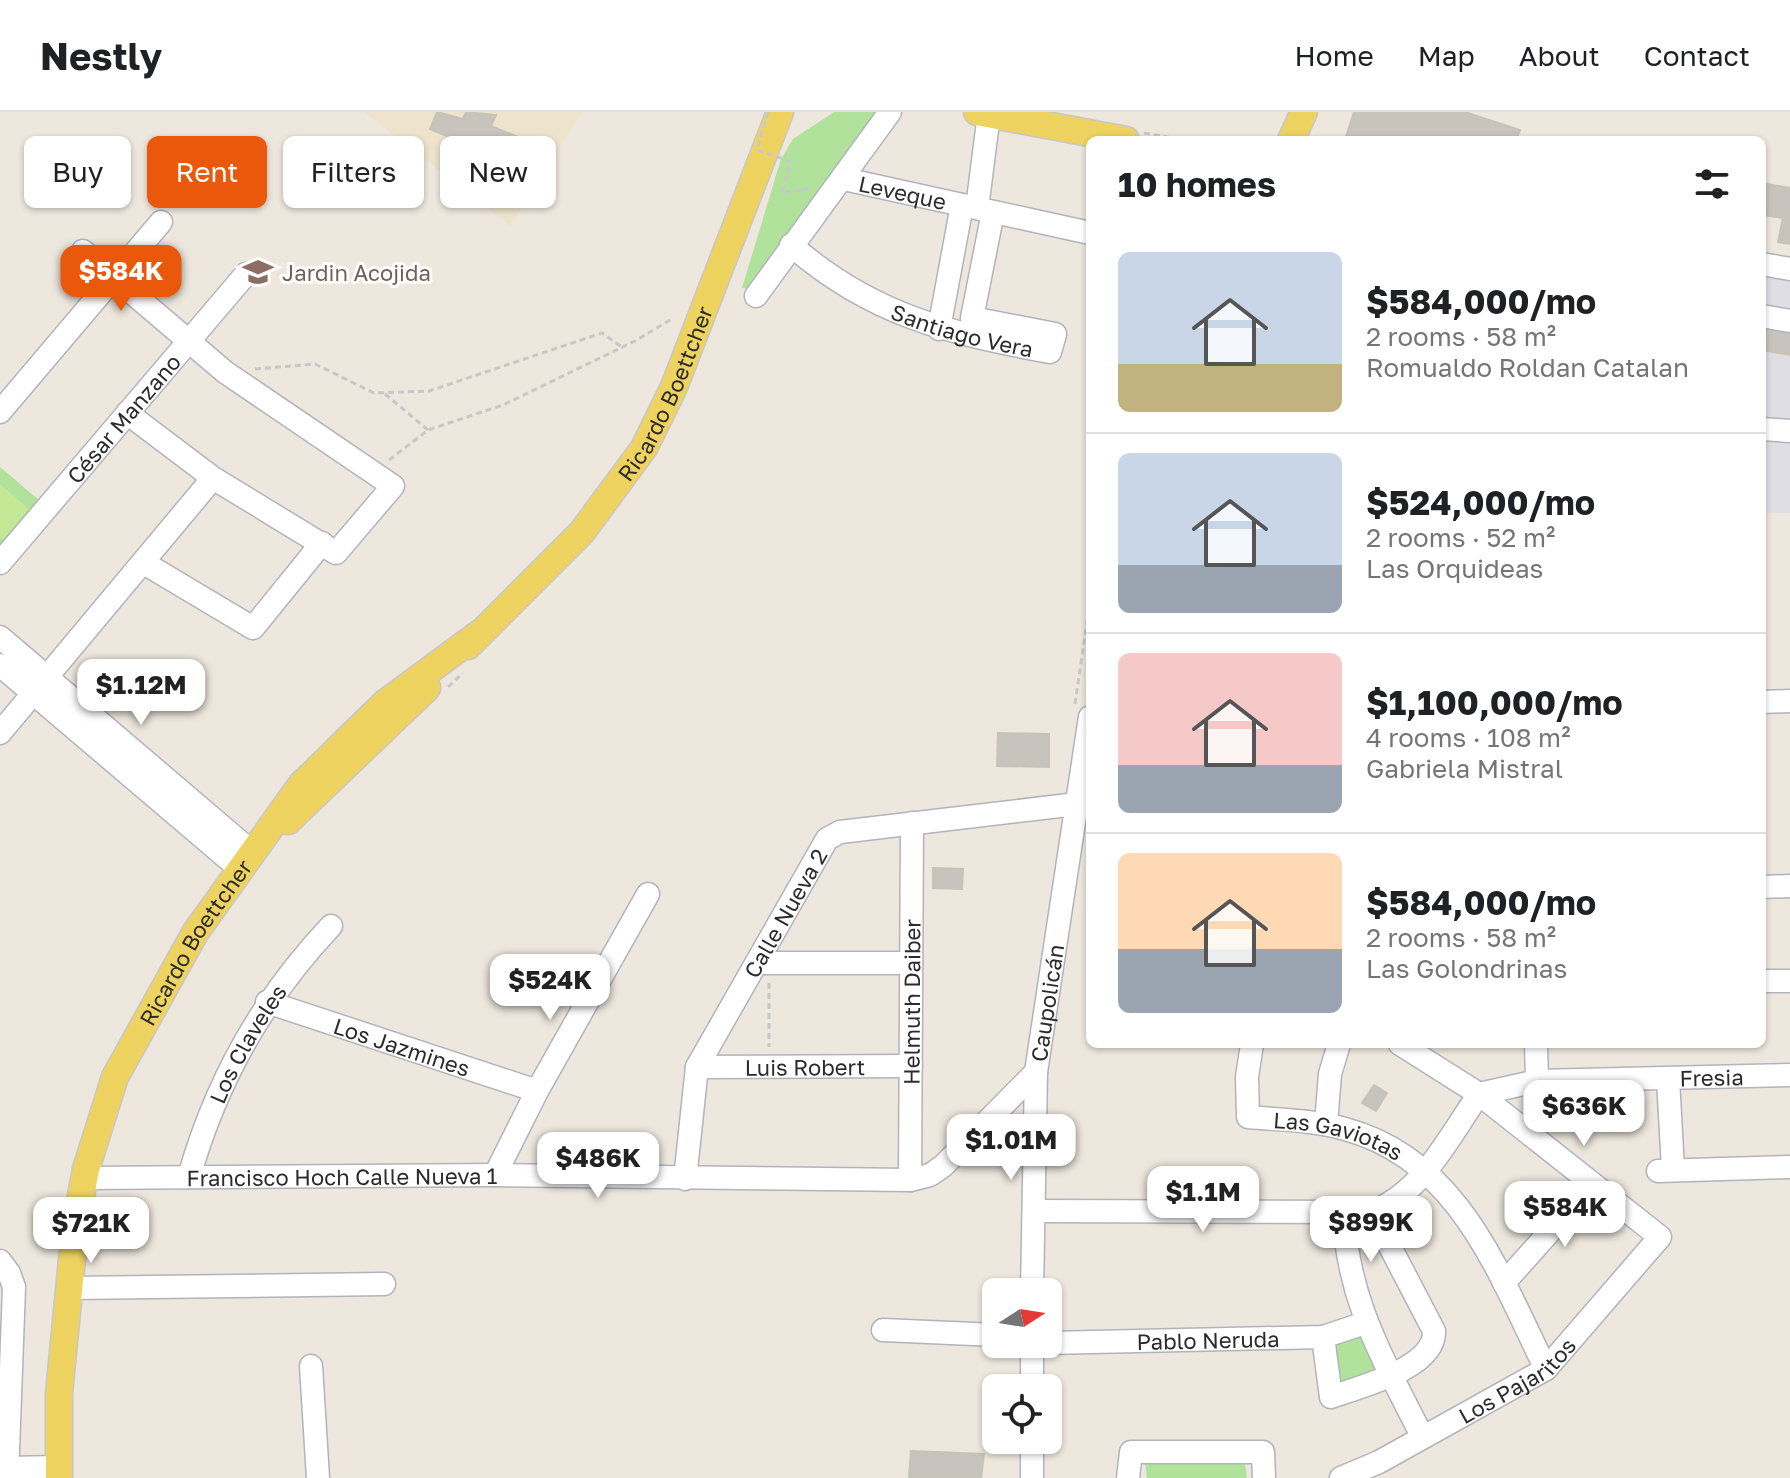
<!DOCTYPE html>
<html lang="en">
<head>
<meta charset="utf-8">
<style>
	:root { --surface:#fff; --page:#f2f2f2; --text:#202124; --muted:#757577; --line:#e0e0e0; --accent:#ea580c }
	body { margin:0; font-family:"Golos Text",sans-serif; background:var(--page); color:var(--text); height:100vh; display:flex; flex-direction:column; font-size:30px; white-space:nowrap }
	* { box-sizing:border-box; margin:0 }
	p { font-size:26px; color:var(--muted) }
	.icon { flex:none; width:44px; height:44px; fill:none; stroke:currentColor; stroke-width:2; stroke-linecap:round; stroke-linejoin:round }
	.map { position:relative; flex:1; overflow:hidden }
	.sheet { position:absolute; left:1086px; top:24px; width:680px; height:912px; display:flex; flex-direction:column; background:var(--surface); border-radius:12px; box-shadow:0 2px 6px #0004 }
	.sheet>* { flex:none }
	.banner { position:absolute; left:24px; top:24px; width:760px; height:72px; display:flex; gap:16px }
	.needle { width:52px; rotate:78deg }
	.fabs { position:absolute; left:982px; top:1166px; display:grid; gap:16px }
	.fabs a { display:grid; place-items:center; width:80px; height:80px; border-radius:12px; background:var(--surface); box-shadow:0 2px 6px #0004; font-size:40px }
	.price { position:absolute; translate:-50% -68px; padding:0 18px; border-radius:16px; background:#fff; color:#222; font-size:26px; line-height:52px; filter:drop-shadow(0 2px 4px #0008) }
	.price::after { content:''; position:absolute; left:50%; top:48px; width:24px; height:18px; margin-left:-12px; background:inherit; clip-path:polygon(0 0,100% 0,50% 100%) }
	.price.selected { background:var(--accent); color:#fff }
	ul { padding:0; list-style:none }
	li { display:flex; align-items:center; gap:24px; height:200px; padding:0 32px }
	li+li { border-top:2px solid var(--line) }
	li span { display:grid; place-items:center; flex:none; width:224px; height:160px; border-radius:12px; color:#555 }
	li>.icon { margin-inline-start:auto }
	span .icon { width:96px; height:96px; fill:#fffc; stroke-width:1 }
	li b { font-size:34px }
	h2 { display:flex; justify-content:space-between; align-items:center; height:96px; padding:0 32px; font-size:34px }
	.tag { padding:0 28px; border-radius:12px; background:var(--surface); box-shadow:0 2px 6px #0004; font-size:28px; line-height:72px }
	.tag.selected { background:var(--accent); color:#fff }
	header { display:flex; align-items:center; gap:48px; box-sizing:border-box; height:112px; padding:0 40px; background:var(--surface); border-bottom:2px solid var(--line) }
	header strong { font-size:38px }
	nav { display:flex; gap:44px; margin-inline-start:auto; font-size:28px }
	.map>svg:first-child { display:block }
</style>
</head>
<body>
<header>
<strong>Nestly</strong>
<nav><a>Home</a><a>Map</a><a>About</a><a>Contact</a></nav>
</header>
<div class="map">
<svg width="1790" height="1366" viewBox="0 0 1790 1366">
	<rect width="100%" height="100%" fill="#ede7dd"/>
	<path fill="#e0dee5" d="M 1762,163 L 1790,168 L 1790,401 L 1762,401 Z"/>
	<path fill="#eee4cd" d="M 364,0 L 582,0 L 510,114 Z"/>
	<path fill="#b0e29b" d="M 834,0 L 882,0 L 753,177 L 742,176 L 781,47 L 793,27 Z
		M 0,355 L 40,389 L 0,436 Z
		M 1360,1218 L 1382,1265 L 1334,1280 L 1329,1228 Z
		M 1145,1350 L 1245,1351 L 1247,1366 L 1147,1366 Z"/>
	<path fill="#c3e997" d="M 0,372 L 29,397 L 3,428 L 0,425 Z"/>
	<path fill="#c8c3bd" stroke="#c8c3b7" stroke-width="2" d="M 437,0 L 463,7 L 466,0 L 496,3 L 491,14 L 545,36 L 534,61 L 430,17 Z
		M 1354,0 L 1465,0 L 1520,18 L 1516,28 L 1345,28 Z
		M 1762,71 L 1790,76 L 1790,132 L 1778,130 L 1783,106 L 1762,103 Z
		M 1762,214 L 1790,219 L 1790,243 L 1762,238 Z
		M 998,621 L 1049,622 L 1049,655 L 997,654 Z
		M 933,756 L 963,757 L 962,777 L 933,776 Z
		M 1374,973 L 1387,981 L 1376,999 L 1362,991 Z
		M 911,1339 L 984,1342 L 981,1366 L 909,1366 Z"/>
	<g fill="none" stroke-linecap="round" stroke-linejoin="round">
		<g stroke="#b1b3be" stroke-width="25">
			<g id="minor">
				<path id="s1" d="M 844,67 L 1090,121"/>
				<path d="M 977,96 L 989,2"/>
				<path id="s2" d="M 791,133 C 871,203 948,221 1050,240 L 1055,222 L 972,206 L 993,100"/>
				<path d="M 83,139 L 225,260 L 393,374 L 336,441 L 213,366 L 127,301"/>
				<path d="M 1762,152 L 1790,157"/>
				<path d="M 756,184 L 890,0"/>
				<path d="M 1762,204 L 1790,209"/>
				<path d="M 939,217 L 962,93"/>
				<path d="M 0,300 L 161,110"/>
				<path d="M 1762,317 L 1790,319"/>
				<path id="s3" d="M 0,451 L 246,162"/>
				<path d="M 144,451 L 253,516 L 322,431"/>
				<path d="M 0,525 L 253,741"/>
				<path d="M 0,553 L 240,757"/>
				<path d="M 1762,590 L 1790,589"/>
				<path d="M 0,621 L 213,366"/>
				<path d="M 1762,775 L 1790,774"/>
				<path d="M 757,851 L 911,851"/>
				<path d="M 1762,869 L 1790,869"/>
				<path id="s4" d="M 267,890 L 537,979"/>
				<path id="s5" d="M 1252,932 L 1247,965 L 1248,1005 C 1280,1008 1314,1008 1345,1017 C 1460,1048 1498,1161 1546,1257"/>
				<path d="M 1536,932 L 1537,969"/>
				<path id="s6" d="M 697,955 L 911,954"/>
				<path d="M 1668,967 L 1673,1057"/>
				<path d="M 1326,1012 L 1330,962 L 1339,932"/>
				<path d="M 1658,1059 L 1790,1055"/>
				<path d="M 495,1063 L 537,979 L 648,782"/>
				<path id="s7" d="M 189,1065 C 216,969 262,887 331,814"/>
				<path id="s8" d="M 84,1066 L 495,1063 L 910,1068 L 930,1063 L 943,1054 L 1036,960"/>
				<path id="s9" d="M 685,1067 L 697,955 L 827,727 L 840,720 L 1077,692"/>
				<path id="s10" d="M 910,1068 L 912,711"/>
				<path id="s11" d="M 1034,1099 L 1372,1100 C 1423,1080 1449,1025 1479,982 L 1537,969 L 1790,963"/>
				<path d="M 1344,1099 C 1346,1187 1384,1248 1422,1324"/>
				<path d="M 0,1149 L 9,1161 L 14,1175 L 7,1366"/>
				<path d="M 1504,1171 L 1592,1072"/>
				<path d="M 70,1176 L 384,1172"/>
				<path id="s12" d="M 1032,1180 L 1036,960 L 1090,605"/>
				<path d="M 883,1218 L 996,1223"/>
				<path d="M 1323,1225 L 1331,1285 C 1359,1275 1436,1256 1434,1219 L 1372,1100"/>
				<path id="s13" d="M 1048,1231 L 1323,1225 L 1365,1211"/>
				<path d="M 1032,1232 L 1032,1276"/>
				<path d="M 311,1254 L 318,1366"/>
				<path d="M 1032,1328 L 1032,1366"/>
				<path d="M 6,1356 L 59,1355"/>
				<path d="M 1128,1366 L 1131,1340 L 1263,1340 L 1264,1366"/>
				<path id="s14" d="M 1341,1366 L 1379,1350 L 1546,1257 L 1660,1125 L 1479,982 L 1400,932"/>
			</g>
		</g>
		<g stroke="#c8c8c8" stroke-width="29">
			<g id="major">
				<path d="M 977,0 L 1126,28"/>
				<path d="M 1291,28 L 1304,0"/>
				<path id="s15" d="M 468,534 L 582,420 L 644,336 L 674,275 L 780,0"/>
				<path d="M 288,709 L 427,576"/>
				<path id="s16" d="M 59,1366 L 59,1282 L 75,1116 L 86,1057 L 115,965 L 195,821 L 301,673 L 385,591 L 480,521"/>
			</g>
		</g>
		<path stroke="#c8c8c8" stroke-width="3" stroke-dasharray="6 4" stroke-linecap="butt" d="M 1144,21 L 1183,28
			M 803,78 L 813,75
			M 255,257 L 315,252 L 374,281 L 429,279 L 602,221 L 622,235
			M 385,282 L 428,318
			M 389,348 L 428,318 L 503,293 L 635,229 L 670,208
			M 448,575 L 463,561
			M 1075,592 L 1090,489
			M 769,871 L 769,935
			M 95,1136 L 103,1089 L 99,1088"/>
		<use href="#minor" stroke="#fff" stroke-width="22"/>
		<use href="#major" stroke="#eed361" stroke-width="26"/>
		<path stroke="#c8c8c8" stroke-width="3" stroke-dasharray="6 4" stroke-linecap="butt" d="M 768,0 L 757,38 L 790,49 L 782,81 L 803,78"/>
	</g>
	<defs>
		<g id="school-bare" transform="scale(2.4)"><path d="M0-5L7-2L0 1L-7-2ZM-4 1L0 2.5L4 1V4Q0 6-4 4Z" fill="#8d6e63" stroke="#fff" stroke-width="2.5" paint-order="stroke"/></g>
	</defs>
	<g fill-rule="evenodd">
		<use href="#school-bare" x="258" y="160"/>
	</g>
	<g text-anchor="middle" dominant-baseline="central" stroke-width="6" stroke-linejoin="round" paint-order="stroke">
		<g font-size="22" fill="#2b2b2b" stroke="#fff">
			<text stroke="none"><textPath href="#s1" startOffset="60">Leveque</textPath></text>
			<text stroke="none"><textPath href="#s2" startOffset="194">Santiago Vera</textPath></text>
			<text stroke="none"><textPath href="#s15" startOffset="324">Ricardo Boettcher</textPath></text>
			<text stroke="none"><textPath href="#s3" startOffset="190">César Manzano</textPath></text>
			<text stroke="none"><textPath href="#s9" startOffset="290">Calle Nueva 2</textPath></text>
			<text stroke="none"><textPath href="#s16" startOffset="564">Ricardo Boettcher</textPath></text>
			<text stroke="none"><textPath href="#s10" startOffset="178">Helmuth Daiber</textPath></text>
			<text stroke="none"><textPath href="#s12" startOffset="290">Caupolicán</textPath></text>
			<text stroke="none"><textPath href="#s7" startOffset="146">Los Claveles</textPath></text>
			<text stroke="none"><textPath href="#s4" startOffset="142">Los Jazmines</textPath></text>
			<text stroke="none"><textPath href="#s6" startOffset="108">Luis Robert</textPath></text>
			<text stroke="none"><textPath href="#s11" startOffset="734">Fresia</textPath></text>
			<text stroke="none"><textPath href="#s5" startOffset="166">Las Gaviotas</textPath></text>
			<text stroke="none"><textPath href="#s8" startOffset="258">Francisco Hoch Calle Nueva 1</textPath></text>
			<text stroke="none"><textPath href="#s13" startOffset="160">Pablo Neruda</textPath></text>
			<text stroke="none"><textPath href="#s14" startOffset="202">Los Pajaritos</textPath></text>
		</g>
		<g font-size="22" fill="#785e54" stroke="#fff" text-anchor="start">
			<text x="282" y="160">Jardin Acojida</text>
		</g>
	</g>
</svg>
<div class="fabs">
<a><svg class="needle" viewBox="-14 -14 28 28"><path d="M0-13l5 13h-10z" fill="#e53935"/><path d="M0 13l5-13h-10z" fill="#757577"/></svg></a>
<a><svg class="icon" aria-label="locate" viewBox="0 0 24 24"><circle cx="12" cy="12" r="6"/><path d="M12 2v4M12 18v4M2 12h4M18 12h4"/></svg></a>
</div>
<b class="price selected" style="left:121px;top:201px">$584K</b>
<b class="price" style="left:141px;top:615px">$1.12M</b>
<b class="price" style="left:550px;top:910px">$524K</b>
<b class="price" style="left:1584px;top:1036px">$636K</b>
<b class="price" style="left:1011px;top:1070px">$1.01M</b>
<b class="price" style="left:598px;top:1088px">$486K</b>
<b class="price" style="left:1203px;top:1122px">$1.1M</b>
<b class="price" style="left:1565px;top:1137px">$584K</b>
<b class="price" style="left:1371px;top:1152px">$899K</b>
<b class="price" style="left:91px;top:1153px">$721K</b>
<div class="banner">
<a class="tag">Buy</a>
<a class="tag selected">Rent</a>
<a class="tag">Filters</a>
<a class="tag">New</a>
</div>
<section class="sheet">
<h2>10 homes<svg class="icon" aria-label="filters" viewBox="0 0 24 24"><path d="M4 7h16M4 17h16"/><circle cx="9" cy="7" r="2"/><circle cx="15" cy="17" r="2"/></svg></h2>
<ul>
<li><span style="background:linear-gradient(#c9d6e8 70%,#c2b280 0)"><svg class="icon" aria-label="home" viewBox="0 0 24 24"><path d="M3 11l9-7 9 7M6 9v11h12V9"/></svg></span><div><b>$584,000/mo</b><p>2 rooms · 58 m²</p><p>Romualdo Roldan Catalan</p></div></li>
<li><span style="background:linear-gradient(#c9d6e8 70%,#9aa5b1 0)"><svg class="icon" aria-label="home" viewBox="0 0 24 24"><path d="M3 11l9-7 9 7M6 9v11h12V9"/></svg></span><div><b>$524,000/mo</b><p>2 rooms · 52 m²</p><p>Las Orquideas</p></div></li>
<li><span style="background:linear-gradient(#f6c9c9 70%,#9aa5b1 0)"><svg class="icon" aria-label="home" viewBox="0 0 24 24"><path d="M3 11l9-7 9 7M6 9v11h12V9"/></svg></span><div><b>$1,100,000/mo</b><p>4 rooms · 108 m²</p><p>Gabriela Mistral</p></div></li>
<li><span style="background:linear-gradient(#ffd9b3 60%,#9aa5b1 0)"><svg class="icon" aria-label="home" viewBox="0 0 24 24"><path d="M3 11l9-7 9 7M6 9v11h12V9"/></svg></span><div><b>$584,000/mo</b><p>2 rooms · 58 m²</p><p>Las Golondrinas</p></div></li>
</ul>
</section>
</div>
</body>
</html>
